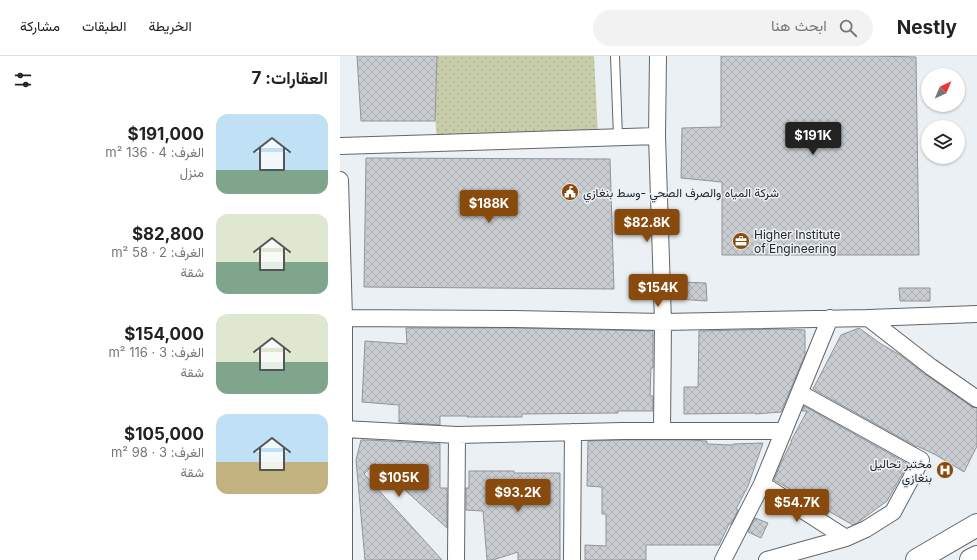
<!DOCTYPE html>
<html lang="ar">
<head>
<meta charset="utf-8">
<style>
	:root { --surface:#fff; --page:#f2f2f2; --text:#222; --muted:#767676; --line:#e0e0e0; --accent:#884a0d }
	body { margin:0; font-family:Inter,Vazirmatn,sans-serif; background:var(--page); color:var(--text); direction:rtl; height:100vh; display:flex; flex-direction:column; font-size:15px; white-space:nowrap }
	* { box-sizing:border-box; margin:0 }
	p { font-size:13px; color:var(--muted) }
	.icon { flex:none; width:22px; height:22px; fill:none; stroke:currentColor; stroke-width:2; stroke-linecap:round; stroke-linejoin:round }
	.map { position:relative; flex:1; overflow:hidden; direction:ltr }
	.details { display:flex; flex-direction:column; background:var(--surface); width:340px }
	.details>* { flex:none }
	.needle { width:26px; rotate:44deg }
	.fabs { position:absolute; left:581px; top:12px; display:grid; gap:8px }
	.fabs a { display:grid; place-items:center; width:44px; height:44px; border-radius:50%; background:var(--surface); box-shadow:0 1px 3px #0004; font-size:20px }
	.price { position:absolute; translate:-50% -34px; padding:0 9px; border-radius:4px; background:var(--accent); color:#fff; font-size:13px; line-height:26px; filter:drop-shadow(0 1px 2px #0008) }
	.price::after { content:''; position:absolute; left:50%; top:24px; width:12px; height:9px; margin-left:-6px; background:inherit; clip-path:polygon(0 0,100% 0,50% 100%) }
	.price.active { background:#222; color:#fff }
	ul { padding:0; list-style:none }
	li { display:flex; align-items:center; gap:12px; height:100px; padding:0 12px }
	li span { display:grid; place-items:center; flex:none; width:112px; height:80px; border-radius:12px; color:#555 }
	li>.icon { margin-inline-start:auto }
	span .icon { width:48px; height:48px; fill:#fffc; stroke-width:1 }
	li b { font-size:17px }
	h2 { display:flex; justify-content:space-between; align-items:center; height:48px; padding:0 12px; font-size:17px }
	header { display:flex; align-items:center; gap:24px; box-sizing:border-box; height:56px; padding:0 20px; background:var(--surface); border-bottom:1px solid var(--line) }
	header strong { font-size:19px }
	nav { display:flex; gap:22px; margin-inline-start:auto; font-size:14px }
	.search { width:280px; height:36px; background:var(--page); display:flex; align-items:center; gap:10px; box-sizing:border-box; padding:0 14px; border-radius:22px; color:var(--muted); font-size:15px }
	main { display:flex; flex:1; min-height:0 }
	.map>svg:first-child { display:block }
</style>
</head>
<body>
<header>
<strong>Nestly</strong>
<div class="search"><svg class="icon" aria-label="search" viewBox="0 0 24 24"><circle cx="10" cy="10" r="6"/><path d="M15 15l6 6"/></svg>ابحث هنا</div>
<nav><a>الخريطة</a><a>الطبقات</a><a>مشاركة</a></nav>
</header>
<main>
<div class="map">
<svg width="637" height="504" viewBox="0 0 637 504">
	<defs>
		<pattern id="park-dots" width="8" height="8" patternUnits="userSpaceOnUse"><rect width="8" height="8" fill="#c7cda9"/><path d="M2 2h.1M6 6h.1" fill="none" stroke="#abb091" stroke-width="1.8" stroke-linecap="round"/></pattern>
		<pattern id="building-cross-hatch" width="8" height="8" patternUnits="userSpaceOnUse"><rect width="8" height="8" fill="#c9cdd1"/><path d="M0 0l8 8M0 8l8-8" fill="none" stroke="#acb0b3"/></pattern>
	</defs>
	<rect width="100%" height="100%" fill="#ebf0f4"/>
	<path fill="url(#park-dots)" d="M 90,0 L 254,0 L 258,79 L 97,85 Z"/>
	<path fill="url(#building-cross-hatch)" stroke="#919599" d="M 17,0 L 97,0 L 95,65 L 21,65 Z
		M 381,0 L 535,0 L 576,1 L 579,199 L 382,199 L 382,126 L 341,122 L 342,72 L 381,71 Z
		M 26,102 L 270,103 L 274,233 L 24,231 Z
		M 341,226 L 366,227 L 367,245 L 337,243 Z
		M 559,232 L 590,232 L 590,245 L 560,245 Z
		M 66,272 L 174,272 L 313,275 L 313,312 L 311,312 L 310,340 L 313,340 L 313,355 L 278,355 L 278,357 L 182,358 L 182,361 L 127,361 L 127,360 L 100,360 L 100,369 L 59,366 L 59,349 L 22,346 L 25,285 L 67,288 Z
		M 519,272 L 541,288 L 560,299 L 586,319 L 632,351 L 637,352 L 637,390 L 624,416 L 596,399 L 577,390 L 577,391 L 473,333 L 501,279 Z
		M 439,273 L 465,274 L 465,299 L 441,356 L 415,358 L 415,357 L 344,358 L 344,331 L 358,331 L 359,275 Z
		M 464,350 L 568,408 L 547,445 L 517,467 L 513,469 L 434,424 L 441,407 L 452,385 L 451,385 L 467,355 L 462,355 Z
		M 21,384 L 29,384 L 100,388 L 100,432 L 107,432 L 107,472 L 35,407 L 24,418 L 102,504 L 25,504 L 16,404 Z
		M 282,384 L 350,384 L 367,385 L 367,388 L 393,389 L 393,388 L 423,387 L 408,430 L 396,453 L 398,454 L 391,468 L 389,468 L 379,489 L 306,489 L 306,504 L 245,504 L 245,489 L 266,490 L 266,458 L 262,458 L 262,431 L 247,430 L 248,385 Z
		M 129,415 L 174,415 L 174,417 L 220,417 L 220,504 L 178,504 L 178,496 L 153,504 L 147,504 L 143,455 L 126,454 L 126,432 L 129,432 Z
		M 415,462 L 428,467 L 421,482 L 408,476 Z"/>
	<g fill="none" stroke-linecap="round" stroke-linejoin="round">
		<g stroke="#626669" stroke-width="10">
			<path id="lane" d="M 275,0 L 278,81"/>
		</g>
		<g stroke="#626669" stroke-width="18">
			<path id="street" d="M 318,0 L 317,80 L 323,266 L 322,375
				M 0,90 L 317,80
				M 0,124 L 4,262 L 4,504
				M 0,262 L 174,263 L 323,266 L 528,262 L 637,258
				M 528,262 L 591,311 L 637,343
				M 4,373 L 117,379 L 282,375 L 444,375
				M 422,428 L 506,482
				M 116,504 L 117,379
				M 232,504 L 233,376
				M 383,504 L 422,428 L 490,262
				M 427,504 L 506,482 L 526,473 L 553,456 L 581,404 L 460,337"/>
		</g>
		<g stroke="#626669" stroke-width="24">
			<path id="primary" d="M 577,504 L 637,469
				M 631,504 L 637,501"/>
		</g>
		<use href="#lane" stroke="#fff" stroke-width="8"/>
		<use href="#street" stroke="#fff" stroke-width="16"/>
		<use href="#primary" stroke="#fff" stroke-width="22"/>
	</g>
	<defs>
		<g id="civic-disc" transform="scale(0.9)"><circle r="9.5" fill="#884a0d" stroke="#ebf0f4"/><path d="M-.6-6.5H3V-4.5H.6V-3L4-1V1h2V6H-6V1h2V-1L-.6-3ZM-1.2 2.5V6h2.4V2.5Z" fill="#fff"/></g>
		<g id="office-disc" transform="scale(0.9)"><circle r="9.5" fill="#884a0d" stroke="#ebf0f4"/><path d="M-6-3h4V-5.5h4V-3h4V5H-6ZM-1-4.5V-3h2v-1.5ZM-6 0V1H6V0Z" fill="#fff"/></g>
		<g id="hospital-disc" transform="scale(0.9)"><circle r="9.5" fill="#884a0d" stroke="#ebf0f4"/><path d="M-5-5h3v3.5h4V-5h3V5h-3V1.5h-4V5h-3Z" fill="#fff"/></g>
	</defs>
	<g fill-rule="evenodd">
		<use href="#civic-disc" x="230" y="136"/>
		<use href="#office-disc" x="401" y="185"/>
		<use href="#hospital-disc" x="605" y="414"/>
	</g>
	<g text-anchor="middle" dominant-baseline="central" stroke-width="3" stroke-linejoin="round" paint-order="stroke">
		<g font-size="12" fill="#252728" stroke="#ebf0f4" text-anchor="start">
			<text x="243" y="136">شركة المياه والصرف الصحي -وسط بنغازي</text>
			<text x="414" y="178">Higher Institute<tspan x="414" dy="14">of Engineering</tspan></text>
			<text x="592" y="407" text-anchor="end">مختبر تحاليل<tspan x="592" dy="14">بنغازي</tspan></text>
		</g>
	</g>
</svg>
<div class="fabs">
<a><svg class="needle" viewBox="-14 -14 28 28"><path d="M0-13l5 13h-10z" fill="#e53935"/><path d="M0 13l5-13h-10z" fill="#767676"/></svg></a>
<a><svg class="icon" aria-label="layers" viewBox="0 0 24 24"><path d="M12 4l9 5-9 5-9-5zM3 14l9 5 9-5"/></svg></a>
</div>
<b class="price active" style="left:473px;top:100px">$191K</b>
<b class="price" style="left:149px;top:168px">$188K</b>
<b class="price" style="left:307px;top:187px">$82.8K</b>
<b class="price" style="left:318px;top:252px">$154K</b>
<b class="price" style="left:59px;top:442px">$105K</b>
<b class="price" style="left:178px;top:457px">$93.2K</b>
<b class="price" style="left:457px;top:467px">$54.7K</b>
</div>
<section class="details">
<h2>العقارات: 7<svg class="icon" aria-label="filters" viewBox="0 0 24 24"><path d="M4 7h16M4 17h16"/><circle cx="9" cy="7" r="2"/><circle cx="15" cy="17" r="2"/></svg></h2>
<ul>
<li><span style="background:linear-gradient(#bfe0f5 70%,#7fa58c 0)"><svg class="icon" aria-label="home" viewBox="0 0 24 24"><path d="M3 11l9-7 9 7M6 9v11h12V9"/></svg></span><div><b>$191,000</b><p>الغرف: 4 · 136 m²</p><p>منزل</p></div></li>
<li><span style="background:linear-gradient(#dfe7d0 60%,#7fa58c 0)"><svg class="icon" aria-label="home" viewBox="0 0 24 24"><path d="M3 11l9-7 9 7M6 9v11h12V9"/></svg></span><div><b>$82,800</b><p>الغرف: 2 · 58 m²</p><p>شقة</p></div></li>
<li><span style="background:linear-gradient(#dfe7d0 60%,#7fa58c 0)"><svg class="icon" aria-label="home" viewBox="0 0 24 24"><path d="M3 11l9-7 9 7M6 9v11h12V9"/></svg></span><div><b>$154,000</b><p>الغرف: 3 · 116 m²</p><p>شقة</p></div></li>
<li><span style="background:linear-gradient(#bfe0f5 60%,#c2b280 0)"><svg class="icon" aria-label="home" viewBox="0 0 24 24"><path d="M3 11l9-7 9 7M6 9v11h12V9"/></svg></span><div><b>$105,000</b><p>الغرف: 3 · 98 m²</p><p>شقة</p></div></li>
</ul>
</section>
</main>
</body>
</html>
